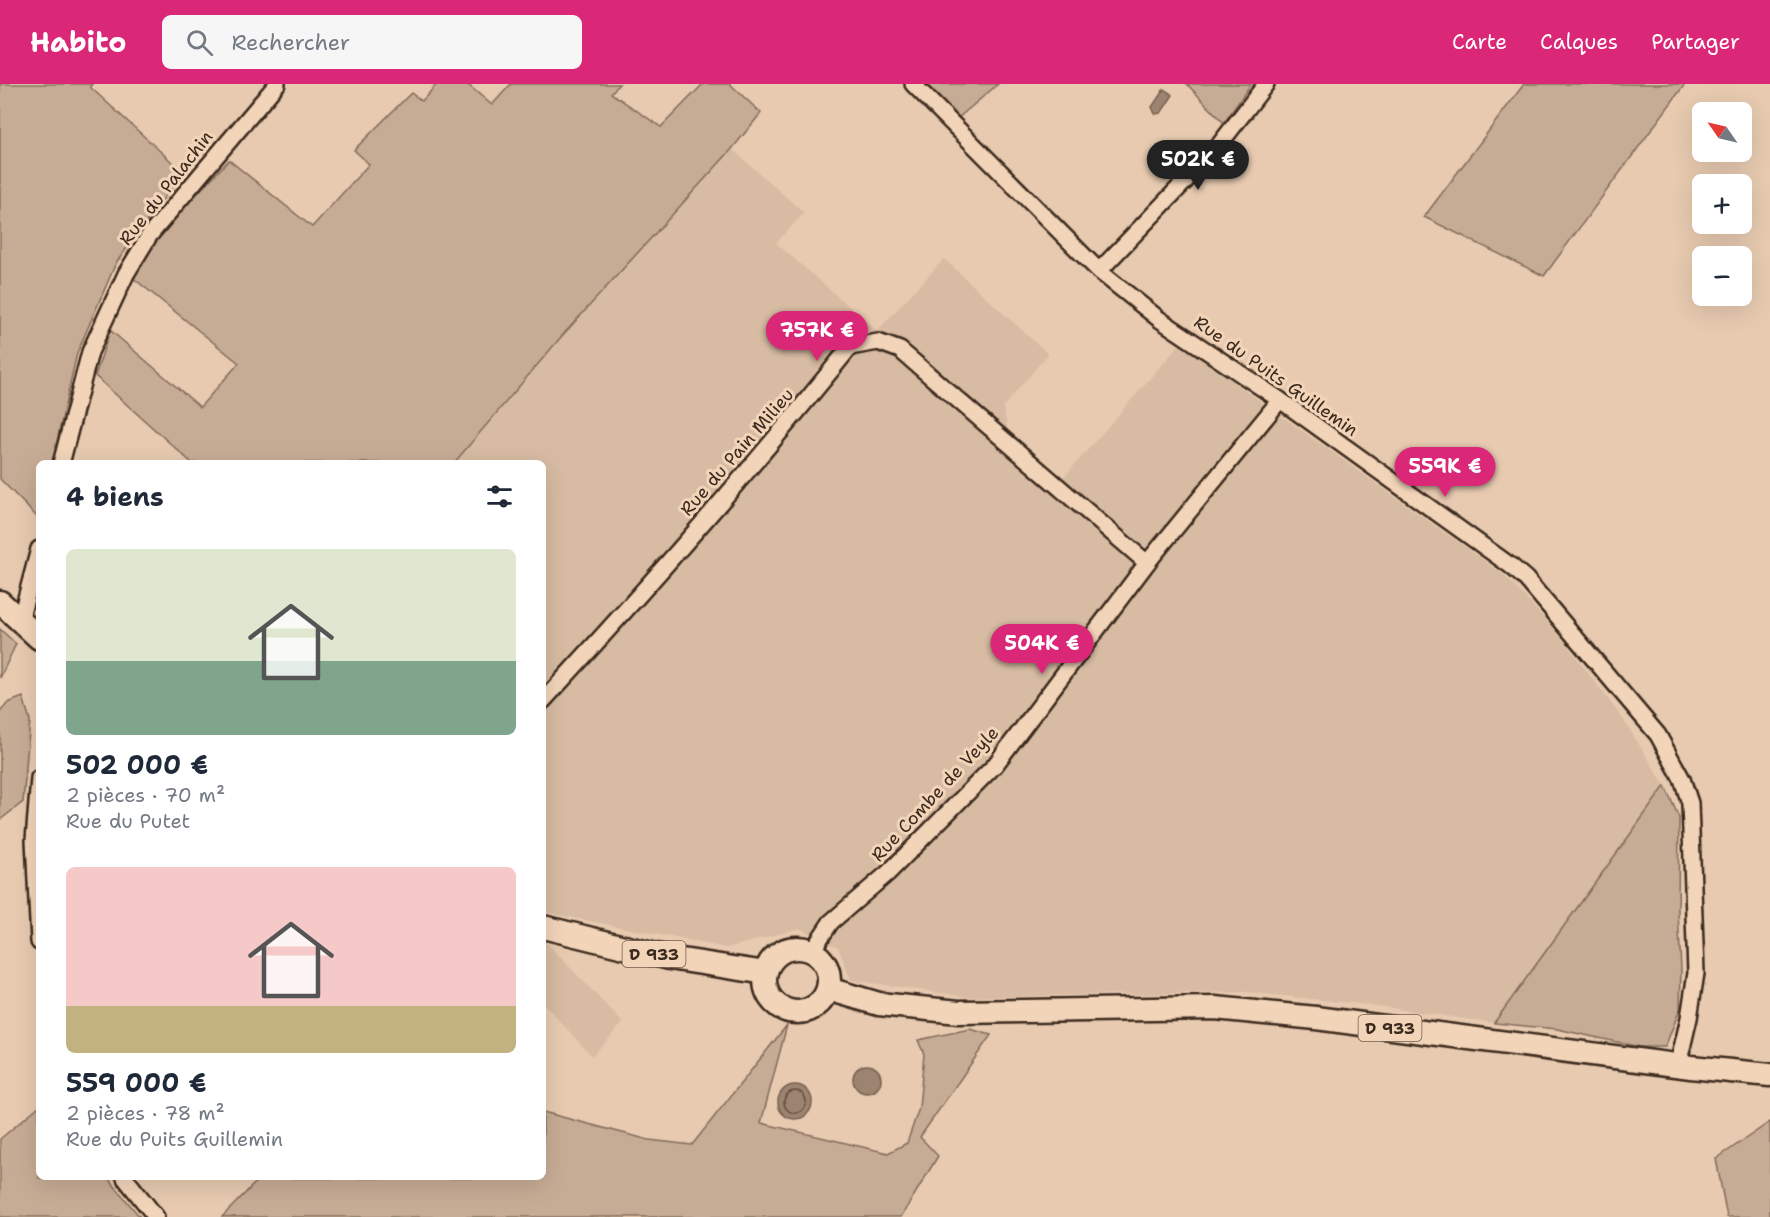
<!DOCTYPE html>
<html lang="fr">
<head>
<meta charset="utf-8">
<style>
	:root { --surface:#fff; --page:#f6f6f7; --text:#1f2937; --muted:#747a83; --accent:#db2777 }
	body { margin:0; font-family:"Shantell Sans",sans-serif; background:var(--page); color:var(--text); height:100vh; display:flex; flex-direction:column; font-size:22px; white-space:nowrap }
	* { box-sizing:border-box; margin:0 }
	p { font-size:20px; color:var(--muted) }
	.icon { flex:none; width:33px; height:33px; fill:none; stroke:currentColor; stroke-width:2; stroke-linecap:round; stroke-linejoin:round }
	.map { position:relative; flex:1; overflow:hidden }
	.panel { position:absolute; left:36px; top:376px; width:510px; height:720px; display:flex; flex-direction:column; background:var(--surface); border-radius:9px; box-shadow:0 6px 24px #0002 }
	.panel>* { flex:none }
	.needle { width:39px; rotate:304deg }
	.buttons { position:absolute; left:1692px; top:18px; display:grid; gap:12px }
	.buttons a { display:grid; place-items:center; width:60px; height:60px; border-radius:9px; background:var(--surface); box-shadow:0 6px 24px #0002; font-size:30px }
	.price { position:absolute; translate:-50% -51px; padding:0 14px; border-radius:21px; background:var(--accent); color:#fff; font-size:20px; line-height:39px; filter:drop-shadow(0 2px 3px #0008) }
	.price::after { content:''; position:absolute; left:50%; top:36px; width:18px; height:14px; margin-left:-9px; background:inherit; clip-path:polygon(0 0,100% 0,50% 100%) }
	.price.active { background:#222; color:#fff }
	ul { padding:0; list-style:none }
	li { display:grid; align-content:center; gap:12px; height:318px; padding:0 30px }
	li span { display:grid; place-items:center; height:186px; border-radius:9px; color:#555 }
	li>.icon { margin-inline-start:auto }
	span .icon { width:108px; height:108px; fill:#fffc; stroke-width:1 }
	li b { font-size:26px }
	h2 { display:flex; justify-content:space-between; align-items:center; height:72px; padding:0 30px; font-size:26px }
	header { display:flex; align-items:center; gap:36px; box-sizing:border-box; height:84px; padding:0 30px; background:var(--accent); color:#fff }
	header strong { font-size:28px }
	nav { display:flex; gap:33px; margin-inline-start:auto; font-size:21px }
	.search { width:420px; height:54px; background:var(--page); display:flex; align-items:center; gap:15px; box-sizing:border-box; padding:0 21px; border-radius:9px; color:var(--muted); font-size:22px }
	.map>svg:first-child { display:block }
</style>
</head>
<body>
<header>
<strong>Habito</strong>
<div class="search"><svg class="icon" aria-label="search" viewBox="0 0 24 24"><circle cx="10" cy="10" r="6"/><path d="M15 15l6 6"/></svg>Rechercher</div>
<nav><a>Carte</a><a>Calques</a><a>Partager</a></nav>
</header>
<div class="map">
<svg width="1770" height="1133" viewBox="0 0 1770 1133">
	<rect width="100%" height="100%" fill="#e7cab0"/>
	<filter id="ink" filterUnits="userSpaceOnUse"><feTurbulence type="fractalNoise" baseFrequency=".0167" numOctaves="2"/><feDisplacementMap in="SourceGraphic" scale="12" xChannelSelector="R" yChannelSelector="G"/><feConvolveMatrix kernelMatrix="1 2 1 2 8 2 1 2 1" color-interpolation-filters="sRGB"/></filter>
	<g filter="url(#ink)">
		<path fill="#d7bba2" d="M 732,65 L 804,129 L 776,159 L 877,247 L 944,175 L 1048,270 L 1003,323 L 1009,353 L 1064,393 L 1180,260 L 1503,490 L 1557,548 L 1623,635 L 1665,702 L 1494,939 L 1370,921 L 1246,908 L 968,913 L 851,896 L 838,863 L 799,844 L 727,864 L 544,828 L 543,837 L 543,380 L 454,380 L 561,253 Z
			M 543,855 L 623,939 L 592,972 L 543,919 Z"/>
		<path fill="#c7ac95" stroke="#816b5a" stroke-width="1.5" d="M 0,0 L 92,0 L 90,3 L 183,88 L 116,179 L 77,269 L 52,379 L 39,380 L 39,435 L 0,395 Z
			M 437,0 L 467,0 L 492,21 L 511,0 L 619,0 L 611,9 L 661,43 L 703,0 L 730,0 L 761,29 L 732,65 L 561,253 L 454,379 L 192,379 L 95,292 L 110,246 L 200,323 L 239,279 L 132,193 L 154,155 L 229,76 L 312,143 L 369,80 L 354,66 L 411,9 L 422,17 Z
			M 926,0 L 998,0 L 958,34 Z
			M 1187,0 L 1251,0 L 1224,39 Z
			M 1524,0 L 1685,0 L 1544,192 L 1424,133 Z
			M 0,545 L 16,560 L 0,594 Z
			M 23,613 L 30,636 L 23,718 L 0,736 L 0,628 L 8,619 Z
			M 1665,702 L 1679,734 L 1678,827 L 1681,885 L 1680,925 L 1665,963 L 1640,963 L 1557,945 L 1494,939 Z
			M 787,941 L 761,1039 L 888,1069 L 907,1059 L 919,1024 L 924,970 L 918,956 L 970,945 L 991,951 L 920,1053 L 938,1072 L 901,1133 L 222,1133 L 260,1094 L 543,1094 L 543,1028 L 649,1056 L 692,1061 Z
			M 39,1022 L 39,1094 L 108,1094 L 140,1133 L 0,1133 L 0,1055 Z
			M 1770,1038 L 1770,1133 L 1727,1133 L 1716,1075 Z"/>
		<path fill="#9c8470" stroke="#75604f" stroke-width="1.5" d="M 1164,5 L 1173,11 L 1161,29 L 1155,30 L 1152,23 Z
			M853 995a14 14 0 1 1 28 0a14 14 0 1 1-28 0Z
			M778 1018a17 17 0 1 1 34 0a17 17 0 1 1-34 0Z"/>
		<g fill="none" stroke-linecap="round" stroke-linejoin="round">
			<path stroke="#624e3f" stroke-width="1.5" d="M784 1018a11 11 0 1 1 22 0a11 11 0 1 1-22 0Z"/>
			<g stroke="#3b2a1e" stroke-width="20">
				<path id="street" d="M 913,0 L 1099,187 L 1159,235 L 1280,316 L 1511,482 L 1526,495 L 1658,651 L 1682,695 L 1690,719 L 1696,889 L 1689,934 L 1678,981
					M 1099,187 L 1216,65 L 1266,0
					M 61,380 L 90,268 L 126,190 L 149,152 L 277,0
					M 20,537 L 39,465
					M 543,617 C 649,502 752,385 850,263 L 878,258 L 900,266 L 1147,479
					M 39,694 L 34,756 L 39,858
					M 811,868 L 831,838 L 888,789 L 995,681 L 1147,479 L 1280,316
					M 125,1094 L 156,1133"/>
			</g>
			<g stroke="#3b2a1e" stroke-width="27">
				<path id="primary" d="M 0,518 L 39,554
					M 543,843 L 669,874 L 766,889
					M765 896a32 32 0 1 1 64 0a32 32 0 1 1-64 0Z
					M 828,905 L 879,920 L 959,928 L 1215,924 L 1316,934 L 1691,983 L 1770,991"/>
			</g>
			<use href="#street" stroke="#f2d4b9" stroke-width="15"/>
			<use href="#primary" stroke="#f2d4b9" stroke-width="22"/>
		</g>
	</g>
	<g text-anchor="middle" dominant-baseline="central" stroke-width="6" stroke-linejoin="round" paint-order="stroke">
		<g fill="#f2d4b9" stroke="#725d4c" stroke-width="1.5">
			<rect x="622.5" y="857" width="63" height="26" rx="4.5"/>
			<rect x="1358.5" y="931" width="63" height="26" rx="4.5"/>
		</g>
		<g font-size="16" font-weight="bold" fill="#3b2a1e">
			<text x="654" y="870">D 933</text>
			<text x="1390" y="944">D 933</text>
		</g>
		<g font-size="18" fill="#3b2a1e" stroke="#f2d4b9">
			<text transform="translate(166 104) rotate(-52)">Rue du Palachin</text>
			<text transform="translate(1276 292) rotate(35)">Rue du Puits Guillemin</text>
			<text transform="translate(737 368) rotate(-49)">Rue du Pain Milieu</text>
			<text transform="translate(935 710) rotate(-47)">Rue Combe de Veyle</text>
		</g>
	</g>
</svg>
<div class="buttons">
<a><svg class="needle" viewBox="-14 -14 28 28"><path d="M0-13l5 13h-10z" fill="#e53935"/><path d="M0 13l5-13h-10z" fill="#747a83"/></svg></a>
<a>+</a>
<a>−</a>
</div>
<b class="price active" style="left:1198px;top:107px">502K €</b>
<b class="price" style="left:817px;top:278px">757K €</b>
<b class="price" style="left:1445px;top:414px">559K €</b>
<b class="price" style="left:1042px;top:591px">504K €</b>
<section class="panel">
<h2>4 biens<svg class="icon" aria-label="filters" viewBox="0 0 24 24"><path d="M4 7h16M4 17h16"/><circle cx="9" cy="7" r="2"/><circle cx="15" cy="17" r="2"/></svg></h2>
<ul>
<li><span style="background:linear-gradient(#dfe7d0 60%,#7fa58c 0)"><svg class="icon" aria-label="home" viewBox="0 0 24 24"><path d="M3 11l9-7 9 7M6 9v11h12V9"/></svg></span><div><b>502 000 €</b><p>2 pièces · 70 m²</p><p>Rue du Putet</p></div></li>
<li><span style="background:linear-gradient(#f6c9c9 75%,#c2b280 0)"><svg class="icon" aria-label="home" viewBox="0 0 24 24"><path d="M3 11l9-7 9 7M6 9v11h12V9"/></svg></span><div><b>559 000 €</b><p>2 pièces · 78 m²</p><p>Rue du Puits Guillemin</p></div></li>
</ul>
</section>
</div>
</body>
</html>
